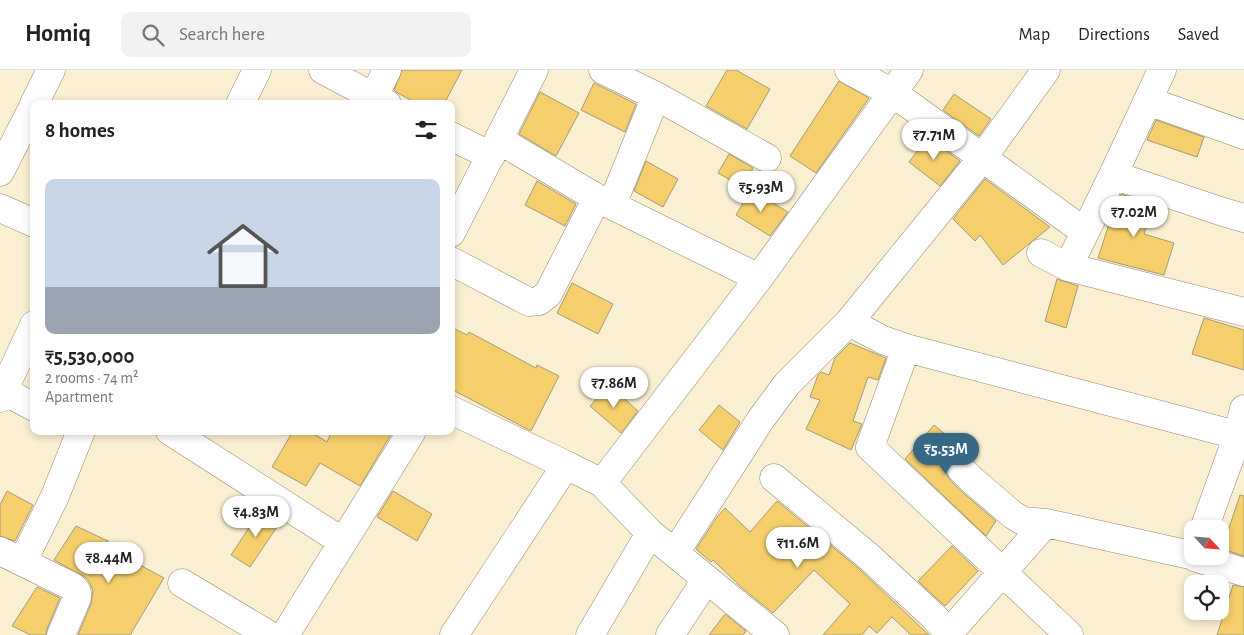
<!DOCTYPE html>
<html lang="en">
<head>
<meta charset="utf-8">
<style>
	:root { --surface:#fff; --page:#f2f2f2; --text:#222; --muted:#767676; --line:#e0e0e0; --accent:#356986 }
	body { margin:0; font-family:"Alegreya Sans",sans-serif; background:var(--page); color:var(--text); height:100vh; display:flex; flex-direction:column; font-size:19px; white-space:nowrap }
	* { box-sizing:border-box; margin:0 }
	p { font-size:16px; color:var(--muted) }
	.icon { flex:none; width:28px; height:28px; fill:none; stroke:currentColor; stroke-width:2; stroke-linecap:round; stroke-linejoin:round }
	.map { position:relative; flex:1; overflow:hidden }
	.side { position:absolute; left:30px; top:30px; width:425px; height:335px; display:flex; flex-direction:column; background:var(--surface); border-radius:10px; box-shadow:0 2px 8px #0003 }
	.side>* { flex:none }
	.needle { width:32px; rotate:116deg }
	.buttons { position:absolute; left:1184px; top:450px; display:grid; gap:10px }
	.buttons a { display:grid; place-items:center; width:45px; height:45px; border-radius:10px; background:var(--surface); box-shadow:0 2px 8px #0003; font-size:25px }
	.price { position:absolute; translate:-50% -42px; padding:0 11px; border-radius:18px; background:#fff; color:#222; font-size:16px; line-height:32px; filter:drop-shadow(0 1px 2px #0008) }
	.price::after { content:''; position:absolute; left:50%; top:30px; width:15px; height:11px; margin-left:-8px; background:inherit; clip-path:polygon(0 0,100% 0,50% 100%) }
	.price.on { background:var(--accent); color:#fff }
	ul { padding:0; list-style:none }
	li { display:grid; align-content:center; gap:10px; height:265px; padding:0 15px }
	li+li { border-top:1px solid var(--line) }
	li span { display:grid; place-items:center; height:155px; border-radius:10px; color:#555 }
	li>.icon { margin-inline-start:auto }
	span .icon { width:90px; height:90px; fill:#fffc; stroke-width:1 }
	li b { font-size:21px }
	h2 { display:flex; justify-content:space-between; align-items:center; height:60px; padding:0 15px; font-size:21px }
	header { display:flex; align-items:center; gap:30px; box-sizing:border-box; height:70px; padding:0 25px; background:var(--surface); border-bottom:1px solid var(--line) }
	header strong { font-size:24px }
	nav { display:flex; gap:28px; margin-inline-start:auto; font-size:18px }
	.search { width:350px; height:45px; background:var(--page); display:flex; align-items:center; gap:12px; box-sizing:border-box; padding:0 18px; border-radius:10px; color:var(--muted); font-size:19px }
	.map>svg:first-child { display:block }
</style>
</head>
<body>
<header>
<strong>Homiq</strong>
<div class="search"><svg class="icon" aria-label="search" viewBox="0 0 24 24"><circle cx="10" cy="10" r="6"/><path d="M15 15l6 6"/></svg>Search here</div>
<nav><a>Map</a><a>Directions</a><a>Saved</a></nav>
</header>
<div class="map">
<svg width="1244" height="565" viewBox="0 0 1244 565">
	<rect width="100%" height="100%" fill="#fbefd2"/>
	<path fill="#f4cf6b" stroke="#a59a7f" d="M 402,0 L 462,0 L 444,34 L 418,34 L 396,22 L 394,20 Z
		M 727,0 L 736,0 L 770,19 L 747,59 L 706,36 Z
		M 839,11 L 869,28 L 816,103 L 790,86 Z
		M 594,13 L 636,34 L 625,62 L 581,40 Z
		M 540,22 L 579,43 L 556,86 L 519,64 Z
		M 954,24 L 991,49 L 979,66 L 943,40 Z
		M 1156,50 L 1204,67 L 1197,87 L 1147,70 Z
		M 928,67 L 960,91 L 940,116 L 909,92 Z
		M 729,84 L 753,98 L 743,117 L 718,103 Z
		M 646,91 L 678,109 L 663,137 L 634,121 Z
		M 985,109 L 1050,157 L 1003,195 L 980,165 L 975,171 L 953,149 Z
		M 537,111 L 576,134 L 565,156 L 525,135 Z
		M 751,120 L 788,142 L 770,166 L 736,145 Z
		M 1121,124 L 1154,135 L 1144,164 L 1174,173 L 1164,205 L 1098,188 L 1110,151 L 1108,150 Z
		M 1057,209 L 1078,216 L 1066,258 L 1045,251 Z
		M 572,213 L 613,234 L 598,264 L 557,243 Z
		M 1204,248 L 1244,260 L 1244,300 L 1192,284 Z
		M 451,257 L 467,265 L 469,262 L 536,298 L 537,295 L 559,306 L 531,361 L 451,319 Z
		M 850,273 L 886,288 L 878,310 L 868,307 L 853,351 L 862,354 L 851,380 L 806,359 L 820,330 L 810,327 L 818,305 L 821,302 L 829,305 L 835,288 Z
		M 609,315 L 638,341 L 621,363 L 590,336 Z
		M 719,335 L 740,352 L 723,380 L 699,360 Z
		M 934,355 L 970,385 L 957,384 L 950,388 L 946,394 L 946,403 L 950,410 L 961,421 L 996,451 L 986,466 L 905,389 Z
		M 293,361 L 309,361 L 327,372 L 332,361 L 393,361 L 360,416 L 320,393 L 306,416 L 272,397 Z
		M 7,421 L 33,435 L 15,471 L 0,466 L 0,435 Z
		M 393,421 L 432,444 L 417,471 L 377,447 Z
		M 1240,425 L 1244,426 L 1244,486 L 1222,479 Z
		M 777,431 L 858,498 L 929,565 L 911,565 L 892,547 L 877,563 L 869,556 L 862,565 L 823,565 L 850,534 L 814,500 L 773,543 L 741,517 L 713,490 L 711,492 L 696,479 L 717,447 L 725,438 L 750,462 Z
		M 262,438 L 281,451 L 250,497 L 231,485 Z
		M 76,456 L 108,471 L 105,476 L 164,508 L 130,565 L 78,565 L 91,534 L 93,521 L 90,513 L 85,507 L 54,490 Z
		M 952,476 L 978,501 L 945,536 L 918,511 Z
		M 1233,515 L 1244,517 L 1244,565 L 1217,565 Z
		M 37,517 L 60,528 L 47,559 L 46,565 L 31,565 L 12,556 Z
		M 725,544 L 746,561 L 743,565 L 709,565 Z"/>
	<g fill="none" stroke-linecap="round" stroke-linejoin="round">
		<g stroke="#94896e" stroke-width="29">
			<path id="minor" d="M 323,0 L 387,34
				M 603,0 L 656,26 L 612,135
				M 849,0 L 893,23 L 1085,162
				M 1162,0 L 1113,105 L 1068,197 L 1244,242
				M 656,26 L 767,88
				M 1148,31 L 1244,65
				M 34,34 L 51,0
				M 240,34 L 257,0
				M 370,34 L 387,0
				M 451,66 L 491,86
				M 499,70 L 597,128 L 759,208
				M 0,102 L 34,35
				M 1113,105 L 1220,141 L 1244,148
				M 0,138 L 34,153
				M 451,163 L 534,0
				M 1041,183 L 1068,197
				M 451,191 L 529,232 L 539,231 L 548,224 L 597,128
				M 849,252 L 883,270 L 906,278
				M 0,319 L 34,337
				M 0,328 L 34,255
				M 451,340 L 566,395
				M 170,361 L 343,472
				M 961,399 L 972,410 L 1013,445 L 1023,451 L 1046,453 L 1195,486
				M 774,408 L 868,486 L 932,545 L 951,565
				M 602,413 L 759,208 L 909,0
				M 1204,459 L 1238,365 L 1244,339
				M 0,481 L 73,517 L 77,522 L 77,528 L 61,565
				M 675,483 L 761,349 L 787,314 L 849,252 L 983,87 L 1046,0
				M 1194,487 L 1244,502
				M 23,491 L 55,426 L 81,361
				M 182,513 L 269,565
				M 285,565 L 412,361
				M 454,565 L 566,395 L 602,413 L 650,463 L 775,565
				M 590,565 L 650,463
				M 670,565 L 706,510
				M 947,565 L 1046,453
				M 1069,565 L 870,377 L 906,278 L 1244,367"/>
		</g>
		<use href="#minor" stroke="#fff" stroke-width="28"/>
	</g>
</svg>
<div class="buttons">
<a><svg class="needle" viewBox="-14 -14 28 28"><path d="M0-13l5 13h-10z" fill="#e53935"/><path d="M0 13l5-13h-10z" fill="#767676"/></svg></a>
<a><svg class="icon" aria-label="locate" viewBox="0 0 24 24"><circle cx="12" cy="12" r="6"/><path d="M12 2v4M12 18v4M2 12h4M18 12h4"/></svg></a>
</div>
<b class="price" style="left:934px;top:91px">₹7.71M</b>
<b class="price" style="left:761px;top:143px">₹5.93M</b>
<b class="price" style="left:1134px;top:168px">₹7.02M</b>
<b class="price" style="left:614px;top:339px">₹7.86M</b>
<b class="price on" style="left:946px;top:405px">₹5.53M</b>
<b class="price" style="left:256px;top:468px">₹4.83M</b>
<b class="price" style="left:798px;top:499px">₹11.6M</b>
<b class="price" style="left:109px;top:514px">₹8.44M</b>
<section class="side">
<h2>8 homes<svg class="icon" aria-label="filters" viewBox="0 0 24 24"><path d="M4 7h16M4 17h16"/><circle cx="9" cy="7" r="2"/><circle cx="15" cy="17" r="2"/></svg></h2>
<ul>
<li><span style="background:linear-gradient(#c9d6e8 70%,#9aa5b1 0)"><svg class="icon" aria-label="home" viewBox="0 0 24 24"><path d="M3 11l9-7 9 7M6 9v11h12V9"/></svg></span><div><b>₹5,530,000</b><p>2 rooms · 74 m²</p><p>Apartment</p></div></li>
</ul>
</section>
</div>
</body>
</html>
